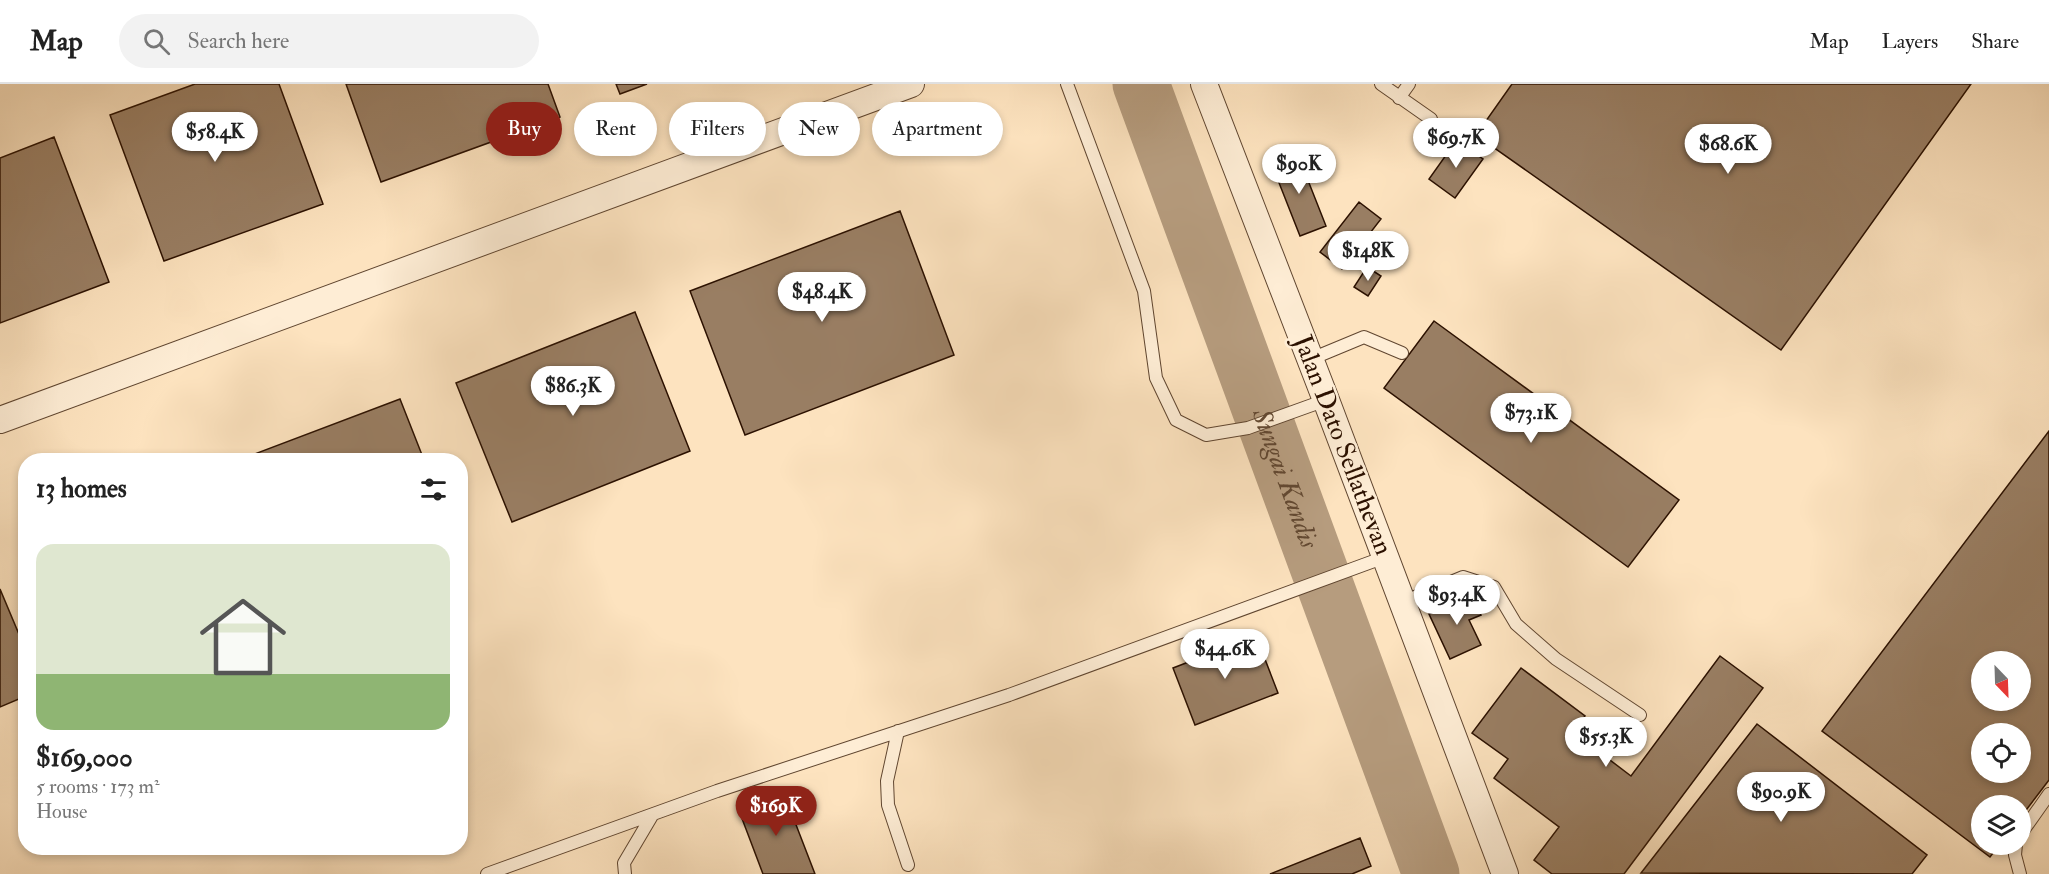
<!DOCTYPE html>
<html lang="en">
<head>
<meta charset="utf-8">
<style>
	:root { --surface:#fff; --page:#f2f2f2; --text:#222; --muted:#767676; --line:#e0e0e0; --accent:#8f2418 }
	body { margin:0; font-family:"IM FELL Double Pica",serif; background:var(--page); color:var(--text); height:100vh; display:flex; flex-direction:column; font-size:22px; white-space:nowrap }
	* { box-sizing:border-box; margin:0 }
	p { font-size:20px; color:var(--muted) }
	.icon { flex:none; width:33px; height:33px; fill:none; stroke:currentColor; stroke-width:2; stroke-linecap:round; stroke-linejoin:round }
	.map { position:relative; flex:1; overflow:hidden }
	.details { position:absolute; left:18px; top:369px; width:450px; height:402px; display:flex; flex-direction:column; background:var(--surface); border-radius:24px; box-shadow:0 3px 9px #0003 }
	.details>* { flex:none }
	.banner { position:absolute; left:486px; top:18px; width:570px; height:54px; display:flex; gap:12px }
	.needle { width:39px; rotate:157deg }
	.fabs { position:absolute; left:1971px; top:567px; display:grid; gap:12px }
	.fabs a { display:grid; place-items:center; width:60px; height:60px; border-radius:50%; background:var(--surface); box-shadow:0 3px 9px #0003; font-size:30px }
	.price { position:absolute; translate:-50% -51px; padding:0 14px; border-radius:21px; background:#fff; color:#222; font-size:20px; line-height:39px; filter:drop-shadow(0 2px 3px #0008) }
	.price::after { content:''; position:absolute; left:50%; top:36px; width:18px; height:14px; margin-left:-9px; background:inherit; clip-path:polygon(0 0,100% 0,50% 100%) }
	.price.on { background:var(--accent); color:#fff }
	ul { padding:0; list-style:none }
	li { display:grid; align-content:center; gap:12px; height:318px; padding:0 18px }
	li span { display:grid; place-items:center; height:186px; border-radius:18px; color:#555 }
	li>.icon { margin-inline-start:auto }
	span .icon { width:108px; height:108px; fill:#fffc; stroke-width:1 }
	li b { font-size:26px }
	h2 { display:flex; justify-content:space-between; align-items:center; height:72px; padding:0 18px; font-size:26px }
	.pill { padding:0 21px; border-radius:27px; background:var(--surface); box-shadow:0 3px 9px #0003; font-size:21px; line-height:54px }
	.pill.on { background:var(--accent); color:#fff }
	header { display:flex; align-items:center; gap:36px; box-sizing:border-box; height:84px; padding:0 30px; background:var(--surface); border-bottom:2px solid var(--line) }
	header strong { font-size:28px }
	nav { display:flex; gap:33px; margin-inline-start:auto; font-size:21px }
	.search { width:420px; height:54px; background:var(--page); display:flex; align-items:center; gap:15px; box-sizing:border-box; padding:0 21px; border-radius:33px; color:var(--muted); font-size:22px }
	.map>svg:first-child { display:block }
</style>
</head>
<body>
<header>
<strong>Map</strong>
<div class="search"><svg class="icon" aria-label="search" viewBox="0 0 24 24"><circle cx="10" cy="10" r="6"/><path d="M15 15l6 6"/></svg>Search here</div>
<nav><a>Map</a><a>Layers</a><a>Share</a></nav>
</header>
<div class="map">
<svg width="2049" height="790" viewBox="0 0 2049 790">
	<rect width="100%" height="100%" fill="#fde3bf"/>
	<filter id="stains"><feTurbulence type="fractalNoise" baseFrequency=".00333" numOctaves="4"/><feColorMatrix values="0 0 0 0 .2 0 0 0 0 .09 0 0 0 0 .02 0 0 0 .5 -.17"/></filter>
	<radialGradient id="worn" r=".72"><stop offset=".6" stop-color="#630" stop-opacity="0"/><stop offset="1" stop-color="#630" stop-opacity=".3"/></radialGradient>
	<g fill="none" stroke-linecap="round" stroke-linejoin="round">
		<path stroke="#b69c7e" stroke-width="57" id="s1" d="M 1141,0 L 1431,790"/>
	</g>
	<path fill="#997e63" stroke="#2c1100" stroke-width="1.5" fill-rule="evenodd" d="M 195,0 L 279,0 L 323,120 L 164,177 L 110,31 Z
		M 346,0 L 548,0 L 560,33 L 381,98 Z
		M 616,0 L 647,0 L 620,10 Z
		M 1512,0 L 1971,0 L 1781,266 L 1476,51 Z
		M 54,53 L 109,198 L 0,239 L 0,74 Z
		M 1456,57 L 1483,75 L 1455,114 L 1429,95 Z
		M 1298,71 L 1326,142 L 1300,152 L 1272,81 Z
		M 1359,118 L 1381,135 L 1342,185 L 1320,168 Z
		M 900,127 L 954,271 L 745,351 L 690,207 Z
		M 1367,183 L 1381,192 L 1368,212 L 1354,203 Z
		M 635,228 L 690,367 L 512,438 L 456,299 Z
		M 1434,237 L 1679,416 L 1628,483 L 1384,304 Z
		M 400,315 L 424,376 L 239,376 Z
		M 2049,347 L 2049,696 L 2020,734 L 2020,722 L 1982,722 L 1982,760 L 2000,760 L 1990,773 L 1822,647 ZM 1982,578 L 2020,578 L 2020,616 L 1982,616 ZM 1982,650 L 2020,650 L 2020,688 L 1982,688 Z
		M 0,505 L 26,567 L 26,612 L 0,623 Z
		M 1471,511 L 1481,531 L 1469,536 L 1481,561 L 1450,575 L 1429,530 Z
		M 1256,552 L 1278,609 L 1195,641 L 1173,584 Z
		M 1720,572 L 1763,604 L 1624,790 L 1552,790 L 1534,776 L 1559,743 L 1494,694 L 1508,675 L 1472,649 L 1521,584 L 1585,632 L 1573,648 L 1631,692 Z
		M 1757,640 L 1927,771 L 1912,790 L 1641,789 Z
		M 783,707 L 815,790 L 763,790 L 738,724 Z
		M 1360,754 L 1371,782 L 1352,790 L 1270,790 Z"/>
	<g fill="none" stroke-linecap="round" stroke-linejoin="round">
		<g stroke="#604630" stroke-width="14">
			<path id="service" d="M 1067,0 L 1144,207 L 1156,294 L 1176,336 L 1206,351 L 1248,344 L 1326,316
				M 1381,0 L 1431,35
				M 1399,14 L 1409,0
				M 1311,275 L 1364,253 L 1402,269
				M 1403,518 L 1463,493 L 1494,503 L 1516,540 L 1556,575 L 1640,631
				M 898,647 L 887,697 L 888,721 L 908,781
				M 2020,751 L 2049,710
				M 2016,760 L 2015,771 L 2020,790
				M 487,790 L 717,707 L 1009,611 L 1385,473
				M 625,790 L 624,779 L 653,730"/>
		</g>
		<g stroke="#604630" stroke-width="28">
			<path id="minor" d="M 1204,0 L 1326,316 L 1505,790
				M 0,336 L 911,0"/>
		</g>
		<use href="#service" stroke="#feedd5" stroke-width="12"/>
		<use href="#minor" stroke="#feedd5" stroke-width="26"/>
	</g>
	<g text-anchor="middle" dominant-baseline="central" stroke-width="5" stroke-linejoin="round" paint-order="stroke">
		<g font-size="26" fill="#2c1100" stroke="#feedd5">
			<text transform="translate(1343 361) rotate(69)">Jalan Dato Sellathevan</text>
		</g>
		<g font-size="27" font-style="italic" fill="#634932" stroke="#feedd5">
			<text stroke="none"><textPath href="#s1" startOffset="420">Sungai Kandis</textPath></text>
		</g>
	</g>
	<rect width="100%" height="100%" filter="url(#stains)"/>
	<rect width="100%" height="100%" fill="url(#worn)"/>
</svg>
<div class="fabs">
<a><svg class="needle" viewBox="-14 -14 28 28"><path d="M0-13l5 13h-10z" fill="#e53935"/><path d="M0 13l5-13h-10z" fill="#767676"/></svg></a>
<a><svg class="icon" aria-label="locate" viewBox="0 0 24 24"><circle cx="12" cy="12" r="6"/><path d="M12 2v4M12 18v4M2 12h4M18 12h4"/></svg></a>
<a><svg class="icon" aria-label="layers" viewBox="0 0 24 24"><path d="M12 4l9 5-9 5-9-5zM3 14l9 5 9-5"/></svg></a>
</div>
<b class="price" style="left:215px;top:79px">$58.4K</b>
<b class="price" style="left:1456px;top:85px">$69.7K</b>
<b class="price" style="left:1728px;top:91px">$68.6K</b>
<b class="price" style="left:1299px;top:111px">$90K</b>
<b class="price" style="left:1368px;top:198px">$148K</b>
<b class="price" style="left:822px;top:239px">$48.4K</b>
<b class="price" style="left:573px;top:333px">$86.3K</b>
<b class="price" style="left:1531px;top:360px">$73.1K</b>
<b class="price" style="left:1457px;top:542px">$93.4K</b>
<b class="price" style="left:1225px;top:596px">$44.6K</b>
<b class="price" style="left:1606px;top:684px">$55.3K</b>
<b class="price" style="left:1781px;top:739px">$90.9K</b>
<b class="price on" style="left:776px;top:753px">$169K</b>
<div class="banner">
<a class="pill on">Buy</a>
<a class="pill">Rent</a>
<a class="pill">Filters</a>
<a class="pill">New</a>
<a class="pill">Apartment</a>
</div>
<section class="details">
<h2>13 homes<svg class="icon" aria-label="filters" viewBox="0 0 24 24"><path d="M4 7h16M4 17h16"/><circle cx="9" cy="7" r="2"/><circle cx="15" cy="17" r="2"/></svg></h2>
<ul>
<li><span style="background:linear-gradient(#dfe7d0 70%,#8fb573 0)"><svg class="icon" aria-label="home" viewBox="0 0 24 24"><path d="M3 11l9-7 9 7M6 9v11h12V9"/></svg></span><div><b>$169,000</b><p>5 rooms · 173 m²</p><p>House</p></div></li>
</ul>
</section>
</div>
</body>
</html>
